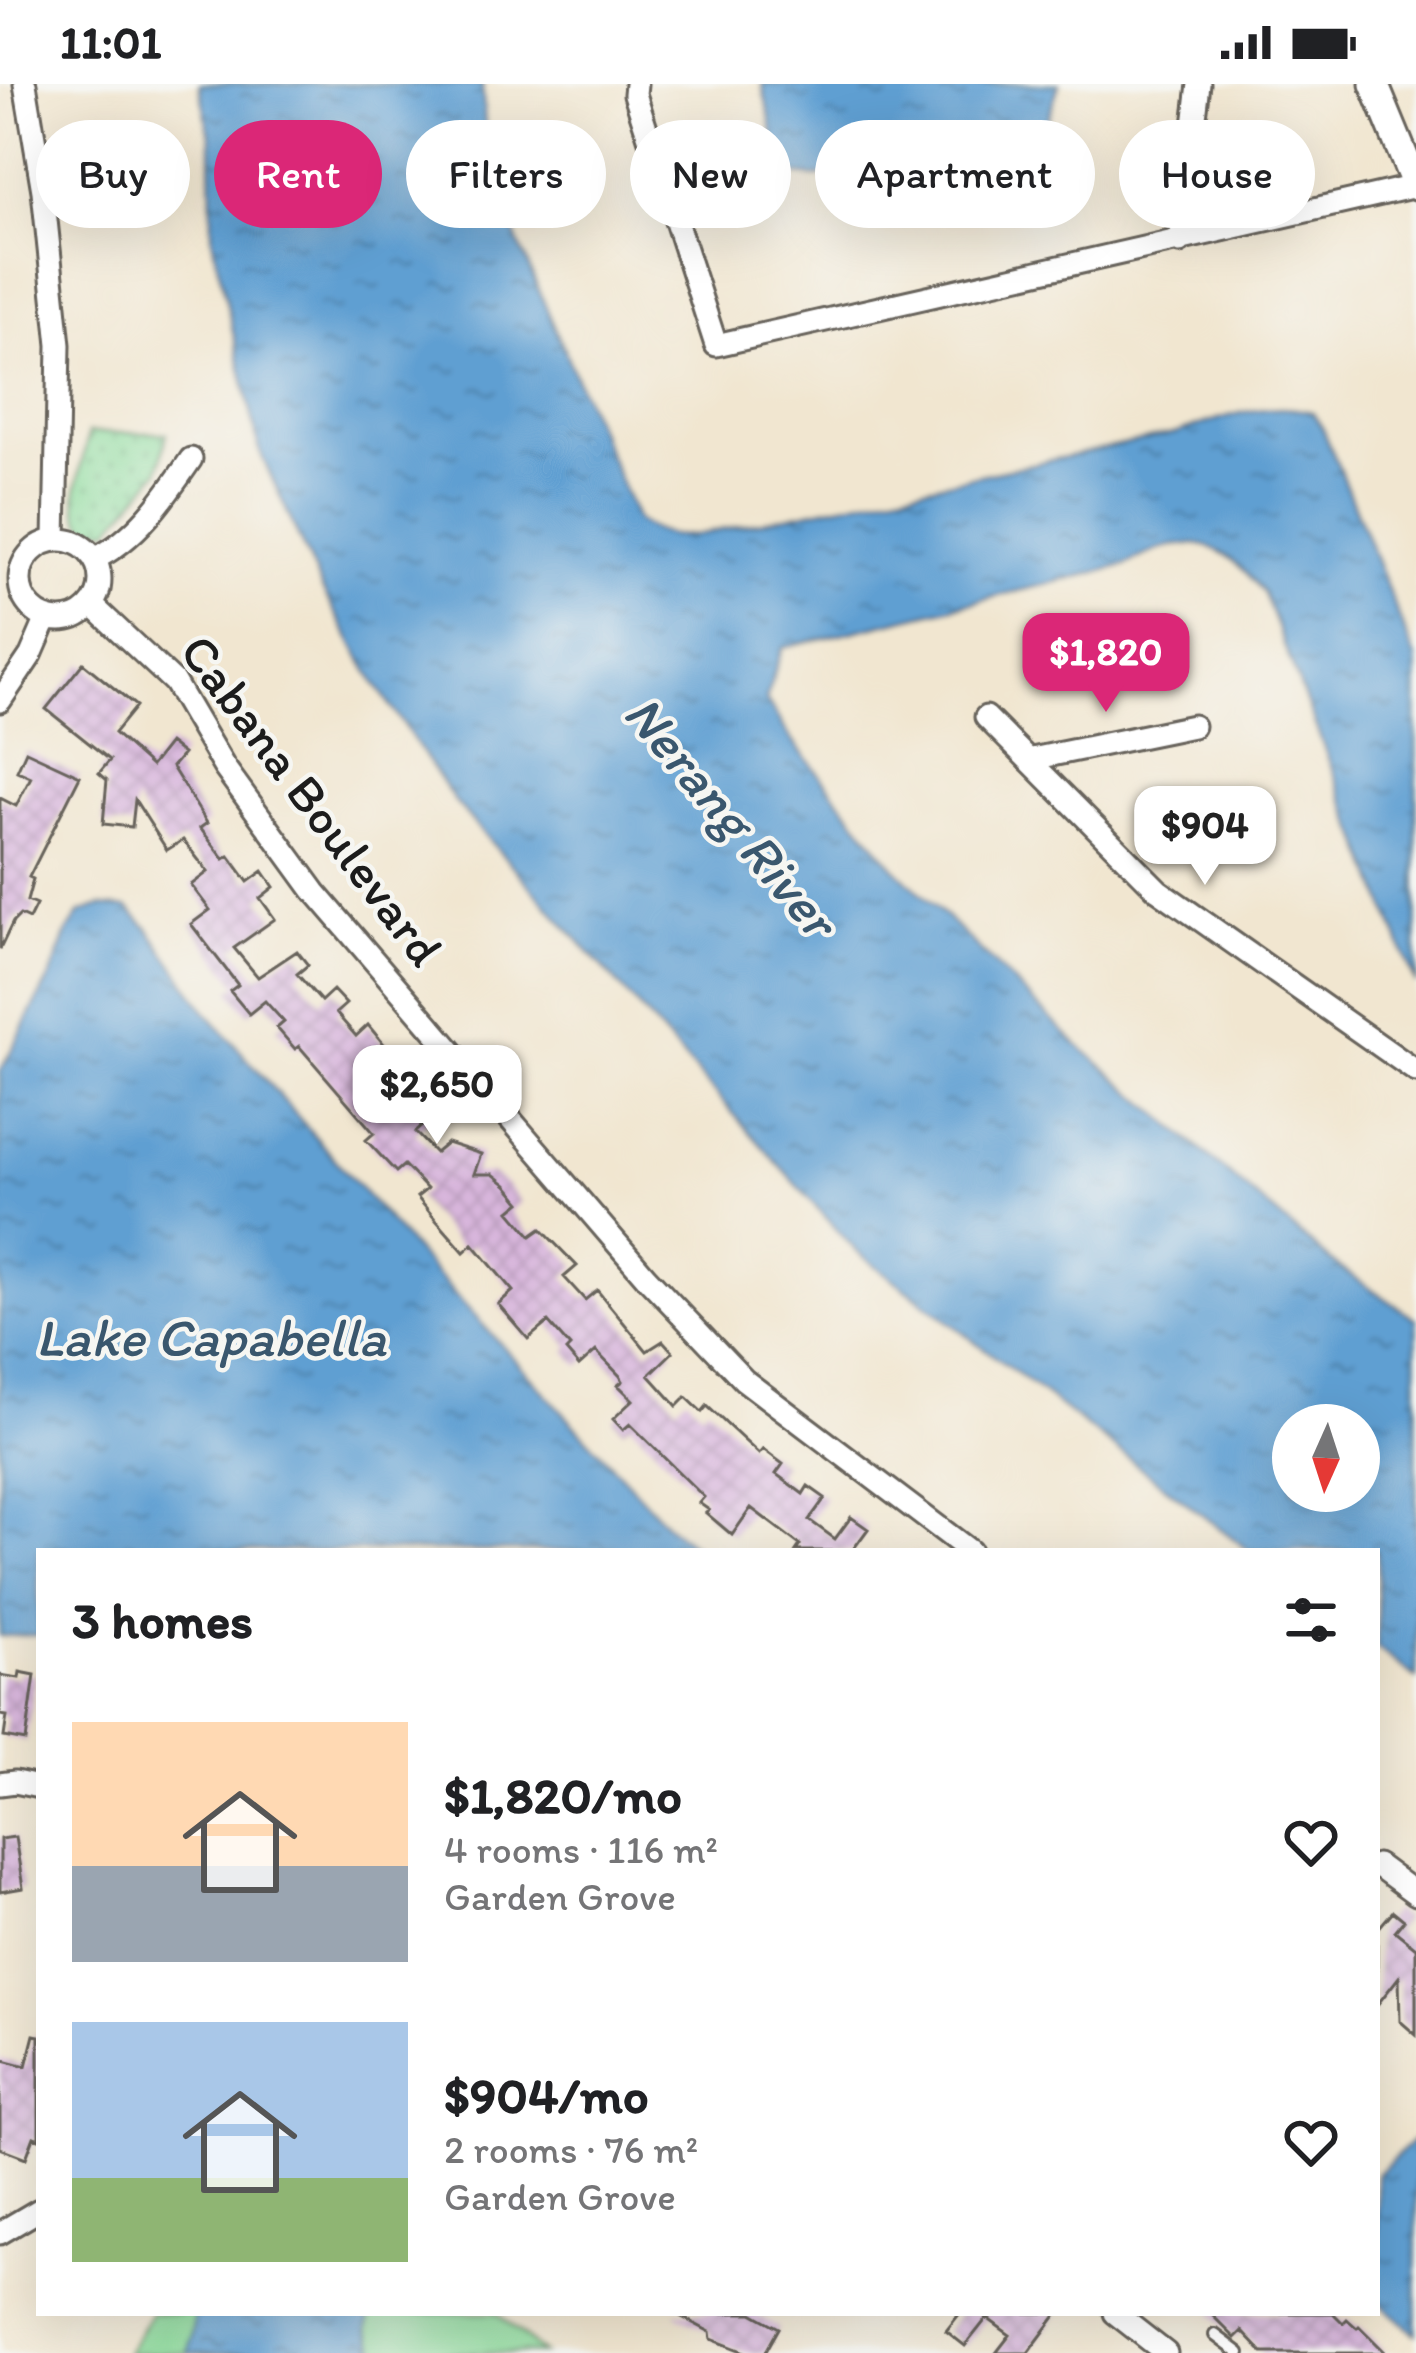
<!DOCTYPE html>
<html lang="en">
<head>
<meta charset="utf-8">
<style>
	:root { --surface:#fff; --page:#f6f6f6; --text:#202124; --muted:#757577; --accent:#db2777 }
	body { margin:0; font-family:Itim,sans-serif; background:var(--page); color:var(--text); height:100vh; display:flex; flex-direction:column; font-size:45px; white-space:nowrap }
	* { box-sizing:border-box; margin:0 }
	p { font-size:39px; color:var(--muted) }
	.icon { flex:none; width:66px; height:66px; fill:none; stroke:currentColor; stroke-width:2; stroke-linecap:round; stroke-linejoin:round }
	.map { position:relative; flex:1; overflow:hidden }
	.panel { position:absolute; left:36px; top:1464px; width:1344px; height:768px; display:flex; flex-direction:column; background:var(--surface); border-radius:0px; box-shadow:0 12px 48px #0002 }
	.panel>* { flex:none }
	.top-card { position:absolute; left:36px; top:36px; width:1344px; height:108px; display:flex; gap:24px }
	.needle { width:78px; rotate:183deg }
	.tools { position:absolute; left:1272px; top:1320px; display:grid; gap:24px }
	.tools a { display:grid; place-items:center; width:108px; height:108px; border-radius:50%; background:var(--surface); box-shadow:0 12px 48px #0002; font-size:60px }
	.price { position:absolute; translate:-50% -102px; padding:0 27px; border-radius:24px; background:#fff; color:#222; font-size:39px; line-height:78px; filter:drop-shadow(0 3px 6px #0008) }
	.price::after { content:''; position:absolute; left:50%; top:72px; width:36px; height:27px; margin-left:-18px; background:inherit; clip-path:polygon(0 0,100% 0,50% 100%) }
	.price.active { background:var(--accent); color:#fff }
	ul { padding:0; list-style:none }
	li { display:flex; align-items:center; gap:36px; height:300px; padding:0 36px }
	li span { display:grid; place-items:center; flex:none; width:336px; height:240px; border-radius:0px; color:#555 }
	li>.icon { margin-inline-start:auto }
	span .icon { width:144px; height:144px; fill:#fffc; stroke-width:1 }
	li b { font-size:51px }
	h2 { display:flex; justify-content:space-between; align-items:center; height:144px; padding:0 36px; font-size:51px }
	.chip { padding:0 42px; border-radius:54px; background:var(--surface); box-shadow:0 12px 48px #0002; font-size:42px; line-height:108px }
	.chip.active { background:var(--accent); color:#fff }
	.status { display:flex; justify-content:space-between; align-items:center; height:84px; padding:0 60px; background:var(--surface); direction:ltr }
	.status svg { height:33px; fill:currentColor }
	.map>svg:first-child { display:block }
</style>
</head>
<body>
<div class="status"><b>11:01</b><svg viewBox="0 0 49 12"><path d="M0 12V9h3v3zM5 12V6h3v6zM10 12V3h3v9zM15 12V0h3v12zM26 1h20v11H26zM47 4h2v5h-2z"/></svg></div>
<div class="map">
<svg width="1416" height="2269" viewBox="0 0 1416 2269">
	<defs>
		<pattern id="park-dots" width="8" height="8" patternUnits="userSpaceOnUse" patternTransform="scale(3)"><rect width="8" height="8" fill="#8ada9a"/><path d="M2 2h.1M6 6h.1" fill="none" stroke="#76ba84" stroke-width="1.8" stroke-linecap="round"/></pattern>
		<pattern id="water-ripples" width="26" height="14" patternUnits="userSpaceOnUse" patternTransform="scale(3)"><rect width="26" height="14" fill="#5f9fd2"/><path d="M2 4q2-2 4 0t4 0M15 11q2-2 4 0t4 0" fill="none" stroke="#4e81aa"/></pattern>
		<pattern id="building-cross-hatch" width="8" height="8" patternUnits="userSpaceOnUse" patternTransform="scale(3)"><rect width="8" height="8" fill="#d8b6dc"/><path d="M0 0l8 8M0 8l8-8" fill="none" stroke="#b99cbc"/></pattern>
	</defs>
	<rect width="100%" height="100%" fill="#f6f6f2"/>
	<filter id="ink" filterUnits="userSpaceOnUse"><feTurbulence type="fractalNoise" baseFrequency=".00833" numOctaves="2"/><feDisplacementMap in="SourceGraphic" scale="24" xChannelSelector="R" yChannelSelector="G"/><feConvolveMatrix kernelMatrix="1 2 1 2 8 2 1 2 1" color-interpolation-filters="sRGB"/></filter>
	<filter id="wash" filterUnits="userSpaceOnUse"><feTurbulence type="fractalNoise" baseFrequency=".004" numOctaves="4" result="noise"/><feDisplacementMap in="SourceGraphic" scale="48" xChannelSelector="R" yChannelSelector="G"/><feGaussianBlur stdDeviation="2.7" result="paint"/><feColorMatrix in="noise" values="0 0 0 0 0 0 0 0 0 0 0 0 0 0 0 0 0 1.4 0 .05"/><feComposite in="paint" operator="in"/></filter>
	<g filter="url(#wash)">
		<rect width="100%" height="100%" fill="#f1e6d0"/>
		<path fill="url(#park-dots)" stroke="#537b5b" stroke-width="3" d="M 88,349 L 167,349 L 159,387 L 110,445 L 88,444 C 63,423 85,377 88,349 Z"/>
		<path fill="#8ada9a" stroke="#537b5b" stroke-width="3" d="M 151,2229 L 497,2229 L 543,2269 L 126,2269 Z"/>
		<path fill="url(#water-ripples)" stroke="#3e5e77" stroke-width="3" fill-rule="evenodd" d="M 199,0 L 482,0 L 485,39 L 511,141 L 637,437 C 661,453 679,454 707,449 L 1174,350 C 1219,335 1264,316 1312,328 L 1323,345 L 1416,575 L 1416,900 L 1264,510 C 1222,454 1188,446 1126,481 L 782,564 L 766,616 L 791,655 L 894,783 L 1079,962 L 1332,1178 L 1416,1235 L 1416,1594 L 1377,1564 L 1377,1467 L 1250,1467 L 856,1167 L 456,719 L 375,599 L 323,507 L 260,368 L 212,154 L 211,56 ZM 1293,1341 L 1359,1341 L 1359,1407 L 1293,1407 Z
			M 762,0 L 1059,0 L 1048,34 L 1029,48 L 815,93 L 794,91 L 780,79 Z
			M 101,822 L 128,824 L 148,844 L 208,930 L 423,1176 L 670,1444 L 700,1467 L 39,1467 L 39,1551 L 0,1552 L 0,988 L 51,891 L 67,849 L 80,829 Z
			M 1416,2054 L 1416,2250 L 1377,2217 L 1377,2090 Z
			M 195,2229 L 370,2229 L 368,2246 L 378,2269 L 188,2269 Z"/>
		<g id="blocks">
			<path fill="url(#building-cross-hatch)" d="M 83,579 L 136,622 L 114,649 L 151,682 L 169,659 L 183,670 L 172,683 L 207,739 L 200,744 L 224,775 L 229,772 L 248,798 L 263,787 L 274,803 L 260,814 L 275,835 L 234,864 L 258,893 L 297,867 L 308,881 L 297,890 L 321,917 L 333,906 L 346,920 L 336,929 L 356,952 L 368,941 L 393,971 L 410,981 L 417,975 L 428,988 L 415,998 L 440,1026 L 415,1048 L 435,1069 L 447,1059 L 481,1070 L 474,1090 L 493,1090 L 507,1101 L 521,1118 L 510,1127 L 531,1152 L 541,1145 L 577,1182 L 564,1193 L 585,1216 L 597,1206 L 647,1267 L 663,1257 L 673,1268 L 649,1291 L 677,1322 L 686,1313 L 702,1328 L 707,1322 L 759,1370 L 763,1365 L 783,1380 L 776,1390 L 803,1410 L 808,1402 L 825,1414 L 809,1436 L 835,1455 L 851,1433 L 868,1445 L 852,1467 L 796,1467 L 800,1461 L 751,1424 L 732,1451 L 706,1429 L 709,1426 L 699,1419 L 704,1413 L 630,1340 L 623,1346 L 613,1335 L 633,1316 L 618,1301 L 623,1297 L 620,1292 L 596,1267 L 579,1282 L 566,1267 L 570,1263 L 548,1238 L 528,1255 L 498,1220 L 513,1207 L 473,1160 L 464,1168 L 436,1136 L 417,1113 L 427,1105 L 404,1081 L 396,1088 L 366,1056 L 374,1049 L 299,962 L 295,965 L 277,944 L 284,938 L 265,917 L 249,930 L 230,907 L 238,901 L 191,840 L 210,826 L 191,801 L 208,788 L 183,756 L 167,766 L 135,716 L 132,743 L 103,740 L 107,696 L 99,689 L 110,676 L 46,625 Z
				M 26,667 L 80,692 L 29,793 L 33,795 L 27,817 L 36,821 L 29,835 L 20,831 L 13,838 L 0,865 L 0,714 L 16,722 L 31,693 L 17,687 Z
				M 20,1588 L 35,1591 L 26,1657 L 4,1653 L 7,1632 L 0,1631 L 0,1591 L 19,1594 Z
				M 15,1753 L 23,1804 L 0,1808 L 0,1755 Z
				M 1393,1827 L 1404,1836 L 1395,1847 L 1416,1864 L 1416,1951 L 1400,1937 L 1399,1893 L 1377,1921 L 1377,1846 Z
				M 34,1951 L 39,1952 L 39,2055 L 34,2053 L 26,2074 L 0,2064 L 0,1975 L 26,1982 Z
				M 674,2229 L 752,2229 L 779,2244 L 765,2269 L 747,2269 L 711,2255 L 710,2248 Z
				M 960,2229 L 1058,2229 L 1028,2269 L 996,2269 L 1010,2251 L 987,2234 L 965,2262 L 946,2247 Z
				M 1210,2229 L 1333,2229 L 1343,2239 L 1347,2235 L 1357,2244 L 1359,2242 L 1386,2269 L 1263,2269 L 1242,2247 L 1235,2254 Z"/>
		</g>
	</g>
	<g filter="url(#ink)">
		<use href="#blocks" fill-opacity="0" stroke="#67635b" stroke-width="3"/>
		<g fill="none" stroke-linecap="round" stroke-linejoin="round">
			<g stroke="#67635b" stroke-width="16">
				<path id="service" d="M 1215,2251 L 1239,2269"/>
			</g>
			<g stroke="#67635b" stroke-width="27">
				<path id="minor" d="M 25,0 L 43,107 L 59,261 L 55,456
					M 636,0 L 635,10 L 716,261 L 1416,102
					M 1180,158 L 1199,0
					M20 496a40 40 0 1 1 80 0a40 40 0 1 1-80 0Z
					M 94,475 C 136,456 166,412 191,375
					M 93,522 L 174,598 L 224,683 L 315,808 L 646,1193 L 744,1296 L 970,1467
					M 0,617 L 31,571 L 47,534
					M 986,633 L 1158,806 L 1416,987
					M 1032,675 L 1193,642
					M 0,1700 L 15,1698 L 39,1703
					M 1377,1781 L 1416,1810
					M 0,2149 L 39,2126
					M 1115,2229 L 1166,2269"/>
			</g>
			<g stroke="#67635b" stroke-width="33">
				<path id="tertiary" d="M 1374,0 L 1416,102"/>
			</g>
			<use href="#service" stroke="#fff" stroke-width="10"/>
			<use href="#minor" stroke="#fff" stroke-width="21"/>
			<use href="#tertiary" stroke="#fff" stroke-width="27"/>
		</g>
	</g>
	<g text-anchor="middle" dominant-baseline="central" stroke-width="9" stroke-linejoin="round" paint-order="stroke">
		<g font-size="51" fill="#1c1c1c" stroke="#f6f6f2">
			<text transform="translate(312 716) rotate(53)">Cabana Boulevard</text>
		</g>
		<g font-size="54" font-style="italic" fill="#3a576e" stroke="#f6f6f2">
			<text transform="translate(731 732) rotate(50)">Nerang River</text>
			<text x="211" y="1253">Lake Capabella</text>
		</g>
	</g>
</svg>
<div class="tools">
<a><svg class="needle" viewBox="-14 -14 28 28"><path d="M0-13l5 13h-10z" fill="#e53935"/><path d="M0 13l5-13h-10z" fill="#757577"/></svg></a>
</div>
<b class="price active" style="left:1106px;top:631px">$1,820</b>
<b class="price" style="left:1205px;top:804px">$904</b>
<b class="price" style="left:437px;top:1063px">$2,650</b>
<div class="top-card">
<a class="chip">Buy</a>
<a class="chip active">Rent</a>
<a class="chip">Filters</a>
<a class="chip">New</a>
<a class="chip">Apartment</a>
<a class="chip">House</a>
</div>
<section class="panel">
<h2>3 homes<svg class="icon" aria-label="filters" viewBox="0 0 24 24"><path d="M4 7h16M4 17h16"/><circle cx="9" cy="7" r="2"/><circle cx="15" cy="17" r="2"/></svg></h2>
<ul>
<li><span style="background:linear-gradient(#ffd9b3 60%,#9aa5b1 0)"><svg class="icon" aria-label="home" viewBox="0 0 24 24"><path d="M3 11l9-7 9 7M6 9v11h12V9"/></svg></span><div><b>$1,820/mo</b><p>4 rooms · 116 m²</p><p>Garden Grove</p></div><svg class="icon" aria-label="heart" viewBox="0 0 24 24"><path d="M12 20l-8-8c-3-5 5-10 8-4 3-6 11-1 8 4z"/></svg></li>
<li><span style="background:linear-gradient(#a9c7e8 65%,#8fb573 0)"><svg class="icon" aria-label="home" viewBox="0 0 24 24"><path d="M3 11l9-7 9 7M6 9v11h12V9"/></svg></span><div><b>$904/mo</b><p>2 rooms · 76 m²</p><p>Garden Grove</p></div><svg class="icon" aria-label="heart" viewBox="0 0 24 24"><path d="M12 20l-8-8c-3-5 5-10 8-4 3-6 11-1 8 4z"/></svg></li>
</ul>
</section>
</div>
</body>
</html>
